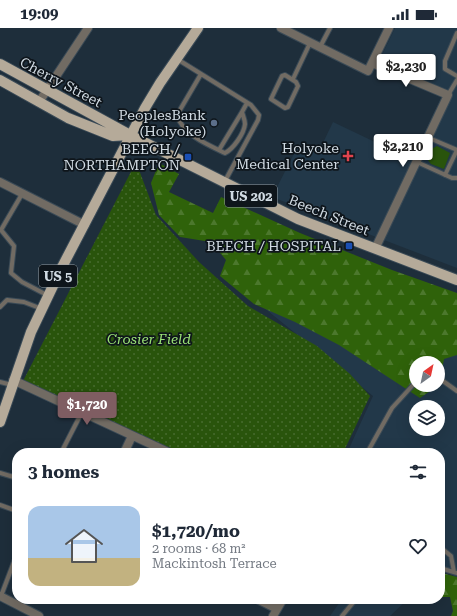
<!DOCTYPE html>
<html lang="en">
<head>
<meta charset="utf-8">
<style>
	:root { --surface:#fff; --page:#f2f2f3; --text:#1f2937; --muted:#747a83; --accent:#7f5d62 }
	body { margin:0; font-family:"Roboto Serif",serif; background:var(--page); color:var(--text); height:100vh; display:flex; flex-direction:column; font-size:15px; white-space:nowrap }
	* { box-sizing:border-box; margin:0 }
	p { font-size:13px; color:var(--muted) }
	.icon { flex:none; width:22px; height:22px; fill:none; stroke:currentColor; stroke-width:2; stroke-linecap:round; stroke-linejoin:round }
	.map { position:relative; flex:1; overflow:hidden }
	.side { position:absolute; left:12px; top:420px; width:433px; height:156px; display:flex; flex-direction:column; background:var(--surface); border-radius:16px; box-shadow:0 4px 16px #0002 }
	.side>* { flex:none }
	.needle { width:26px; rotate:33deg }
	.controls { position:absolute; left:409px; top:328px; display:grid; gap:8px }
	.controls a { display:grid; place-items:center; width:36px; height:36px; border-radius:50%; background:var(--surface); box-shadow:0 4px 16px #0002; font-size:20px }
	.price { position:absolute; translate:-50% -34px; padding:0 9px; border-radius:4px; background:#fff; color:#222; font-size:13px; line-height:26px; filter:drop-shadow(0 1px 2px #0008) }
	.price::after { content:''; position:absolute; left:50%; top:24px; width:12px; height:9px; margin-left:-6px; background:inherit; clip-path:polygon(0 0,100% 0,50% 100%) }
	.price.selected { background:var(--accent); color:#fff }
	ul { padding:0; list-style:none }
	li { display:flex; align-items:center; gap:12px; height:100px; padding:0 16px }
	li span { display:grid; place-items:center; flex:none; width:112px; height:80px; border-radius:12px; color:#555 }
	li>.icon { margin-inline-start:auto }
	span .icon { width:48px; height:48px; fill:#fffc; stroke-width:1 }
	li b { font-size:17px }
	h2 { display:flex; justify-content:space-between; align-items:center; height:48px; padding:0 16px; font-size:17px }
	.status { display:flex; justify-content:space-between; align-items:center; height:28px; padding:0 20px; background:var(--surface); direction:ltr }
	.status svg { height:11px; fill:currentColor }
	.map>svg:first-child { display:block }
</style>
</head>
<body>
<div class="status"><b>19:09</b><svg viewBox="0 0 49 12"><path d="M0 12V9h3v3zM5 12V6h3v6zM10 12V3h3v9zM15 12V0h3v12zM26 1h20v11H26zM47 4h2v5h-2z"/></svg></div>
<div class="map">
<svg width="457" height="588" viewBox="0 0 457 588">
	<defs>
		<pattern id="forest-firs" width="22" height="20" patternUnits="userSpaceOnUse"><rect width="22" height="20" fill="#2f620a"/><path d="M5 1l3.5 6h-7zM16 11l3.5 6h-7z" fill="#4c782d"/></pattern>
		<pattern id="park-dots" width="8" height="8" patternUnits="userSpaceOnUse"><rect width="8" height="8" fill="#29540c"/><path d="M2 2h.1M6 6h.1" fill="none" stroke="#476c2f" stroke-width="1.8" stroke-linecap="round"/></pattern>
	</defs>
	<rect width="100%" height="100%" fill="#1e2e3b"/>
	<path fill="#223849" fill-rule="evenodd" d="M 395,0 L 457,0 L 457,240 L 272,169 L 297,120 L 321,119 L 333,94 L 421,136 L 453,65 L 379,33 Z
		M 248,267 L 457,267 L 457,550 L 440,540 L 440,425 L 347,425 L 373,368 ZM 416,335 L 438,335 L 438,357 L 416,357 ZM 416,379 L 438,379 L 438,401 L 416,401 Z
		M 342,571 L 408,571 L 390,588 L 330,588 Z"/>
	<path fill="#29540c" d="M 437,118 L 450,125 L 444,141 L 431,136 L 427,131 L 428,123 Z"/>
	<path fill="url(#forest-firs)" fill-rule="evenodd" d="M 159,135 L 179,146 L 169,164 L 213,185 L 221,169 L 300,205 L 392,242 L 457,265 L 457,327 L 444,331 L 439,357 L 420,370 L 339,317 L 295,294 L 254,276 L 220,248 L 226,232 L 211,214 L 180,209 L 159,187 L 151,155 ZM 416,335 L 438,335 L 438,357 L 416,357 Z
		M 442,545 L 457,549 L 457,588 L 451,588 L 453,583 L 450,569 L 440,569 L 440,546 Z"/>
	<path fill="url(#park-dots)" d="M 136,134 L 156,187 L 199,234 L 248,278 L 317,318 L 350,346 L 370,368 L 343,425 L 181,425 L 23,353 Z"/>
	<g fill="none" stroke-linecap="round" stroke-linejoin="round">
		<g stroke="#3a4a56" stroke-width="6">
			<path id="lane" d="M 457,5 L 445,33 L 445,41 L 457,48
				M 320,19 L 330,0
				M 177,31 L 251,77 L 259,87 L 258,92 L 225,153
				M 201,46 L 177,87 C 182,106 208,117 225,125 C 233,121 244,106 245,96 C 245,92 243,88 242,84 L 247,75
				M 285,47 L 296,54 L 298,58 L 288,79 L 285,80 L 271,71 L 282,48 Z
				M 293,51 L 310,15
				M 448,67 L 457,52
				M 429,110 L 457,122
				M 219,122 L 242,84
				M 417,134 L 452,150 L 457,150
				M 445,147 L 457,122
				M 22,166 L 1,202 L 14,218 L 11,245 L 22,254 L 47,267
				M 0,279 L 7,272 L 24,274 L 42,281
				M 438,353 L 443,353 L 457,363
				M 0,354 L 12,357
				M 63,421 L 82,384
				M 367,425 L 392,380 L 413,357 L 416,356
				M 0,445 L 17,450
				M 0,477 L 17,483
				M 440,519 L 451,528 L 454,544
				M 440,540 L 457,545
				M 1,568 L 17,526
				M 342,588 L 356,571"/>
		</g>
		<g stroke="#3a4a56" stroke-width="10">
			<path id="street" d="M 281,0 L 368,43 L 389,0
				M 372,35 L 448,67 L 375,221
				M 39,74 L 88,0
				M 0,154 L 85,197
				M 13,352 L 170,425
				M 124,425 L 132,408
				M 0,568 L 39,588
				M 257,571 L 277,581
				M 273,588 L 283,571"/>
		</g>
		<g stroke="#3a4a56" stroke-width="12">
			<path id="primary" d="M 0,36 L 130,107 L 298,191 L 457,252
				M 0,52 L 68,90 L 113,108 L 130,107
				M 0,394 L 31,304 L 61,241 L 145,80 L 160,55 L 198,0"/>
		</g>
		<use href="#lane" stroke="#716b63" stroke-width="4"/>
		<use href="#street" stroke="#716b63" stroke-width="8"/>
		<use href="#primary" stroke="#b5aa99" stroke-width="10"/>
	</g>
	<circle fill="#5c6f8a" stroke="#0e151b" stroke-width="1.5" cx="214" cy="95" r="4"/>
	<path fill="#e0444e" stroke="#0e151b" stroke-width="1.5" d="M346 122h4v4h4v4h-4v4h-4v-4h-4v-4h4z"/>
	<g fill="#1a4fb4" stroke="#0e151b" stroke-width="1.5">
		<rect x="184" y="125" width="8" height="8" rx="2"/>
		<rect x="345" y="214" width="8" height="8" rx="2"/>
	</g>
	<g text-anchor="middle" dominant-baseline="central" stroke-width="3.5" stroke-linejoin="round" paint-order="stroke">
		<g fill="#0e151b" stroke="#969fa6" stroke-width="1">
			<rect x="225" y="157" width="52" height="22" rx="3"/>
			<rect x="39" y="237" width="38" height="22" rx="3"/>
		</g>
		<g font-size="13" font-weight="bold" fill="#d0dae2">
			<text x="251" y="168">US 202</text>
			<text x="58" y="248">US 5</text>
		</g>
		<g font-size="14" fill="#d0dae2" stroke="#0e151b">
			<text transform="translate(61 54) rotate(28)">Cherry Street</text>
			<text transform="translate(329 187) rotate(22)">Beech Street</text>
		</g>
		<g font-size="14" fill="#d0dae2" stroke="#0e151b" text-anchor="end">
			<text x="206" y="87">PeoplesBank<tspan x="206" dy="16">(Holyoke)</tspan></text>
			<text x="339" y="120">Holyoke<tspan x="339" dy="16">Medical Center</tspan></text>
			<text x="180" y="121">BEECH /<tspan x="180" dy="16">NORTHAMPTON</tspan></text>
			<text x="341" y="218">BEECH / HOSPITAL</text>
		</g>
		<g font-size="14" font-style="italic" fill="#99e075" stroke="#0e151b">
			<text x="149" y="311">Crosier Field</text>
		</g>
	</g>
</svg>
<div class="controls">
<a><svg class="needle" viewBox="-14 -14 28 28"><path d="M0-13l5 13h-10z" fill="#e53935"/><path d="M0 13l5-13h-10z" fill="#747a83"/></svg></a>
<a><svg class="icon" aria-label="layers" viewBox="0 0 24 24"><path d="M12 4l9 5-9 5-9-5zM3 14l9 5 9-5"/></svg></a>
</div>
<b class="price" style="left:406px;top:60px">$2,230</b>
<b class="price" style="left:403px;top:140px">$2,210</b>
<b class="price selected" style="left:87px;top:398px">$1,720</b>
<section class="side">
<h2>3 homes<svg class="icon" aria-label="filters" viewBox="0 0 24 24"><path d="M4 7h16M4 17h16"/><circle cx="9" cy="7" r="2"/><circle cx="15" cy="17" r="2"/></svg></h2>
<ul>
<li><span style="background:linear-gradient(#a9c7e8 65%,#c2b280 0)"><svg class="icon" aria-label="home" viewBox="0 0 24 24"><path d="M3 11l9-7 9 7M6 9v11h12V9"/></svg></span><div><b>$1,720/mo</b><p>2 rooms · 68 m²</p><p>Mackintosh Terrace</p></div><svg class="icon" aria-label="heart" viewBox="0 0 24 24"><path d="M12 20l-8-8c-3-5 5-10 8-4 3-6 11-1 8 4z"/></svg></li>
</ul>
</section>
</div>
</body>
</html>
